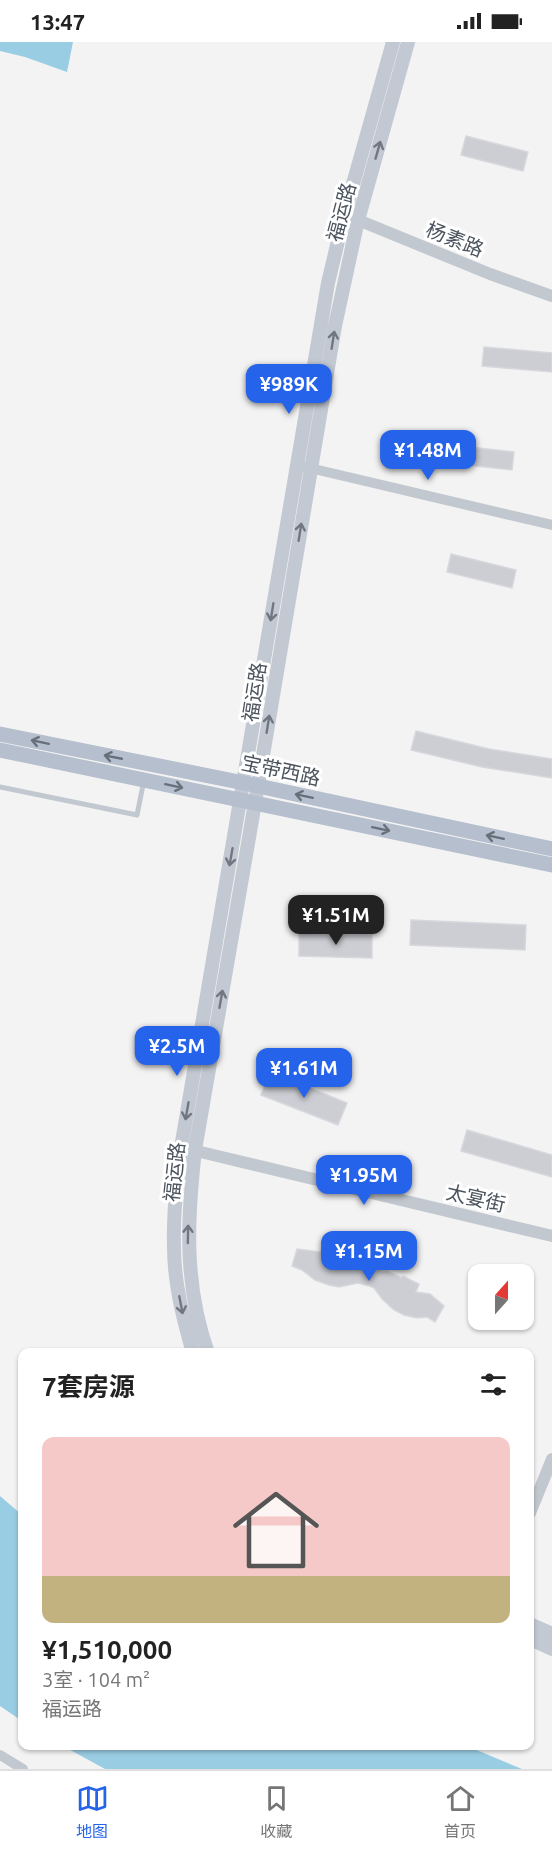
<!DOCTYPE html>
<html lang="zh">
<head>
<meta charset="utf-8">
<style>
	:root { --surface:#fff; --page:#f6f6f6; --text:#222; --muted:#767676; --line:#e0e0e0; --accent:#2563eb }
	body { margin:0; font-family:Ubuntu,"Noto Sans SC",sans-serif; background:var(--page); color:var(--text); height:100vh; display:flex; flex-direction:column; font-size:22px; white-space:nowrap }
	* { box-sizing:border-box; margin:0 }
	p { font-size:20px; color:var(--muted) }
	.icon { flex:none; width:33px; height:33px; fill:none; stroke:currentColor; stroke-width:2; stroke-linecap:round; stroke-linejoin:round }
	.map { position:relative; flex:1; overflow:hidden }
	.sheet { position:absolute; left:18px; top:1306px; width:516px; height:402px; display:flex; flex-direction:column; background:var(--surface); border-radius:12px; box-shadow:0 2px 4px #0004 }
	.sheet>* { flex:none }
	.needle { width:39px; rotate:21deg }
	.tools { position:absolute; left:468px; top:1222px; display:grid; gap:12px }
	.tools a { display:grid; place-items:center; width:66px; height:66px; border-radius:12px; background:var(--surface); box-shadow:0 2px 4px #0004; font-size:30px }
	.price { position:absolute; translate:-50% -51px; padding:0 14px; border-radius:12px; background:var(--accent); color:#fff; font-size:20px; line-height:39px; filter:drop-shadow(0 2px 3px #0008) }
	.price::after { content:''; position:absolute; left:50%; top:36px; width:18px; height:14px; margin-left:-9px; background:inherit; clip-path:polygon(0 0,100% 0,50% 100%) }
	.price.active { background:#222; color:#fff }
	ul { padding:0; list-style:none }
	li { display:grid; align-content:center; gap:12px; height:318px; padding:0 24px }
	li span { display:grid; place-items:center; height:186px; border-radius:12px; color:#555 }
	li>.icon { margin-inline-start:auto }
	span .icon { width:108px; height:108px; fill:#fffc; stroke-width:1 }
	li b { font-size:26px }
	h2 { display:flex; justify-content:space-between; align-items:center; height:72px; padding:0 24px; font-size:26px }
	.status { display:flex; justify-content:space-between; align-items:center; height:42px; padding:0 30px; background:var(--surface); direction:ltr }
	.status svg { height:16px; fill:currentColor }
	.menu { display:flex; justify-content:space-around; align-items:center; height:84px; border-top:2px solid var(--line); background:var(--surface); font-size:16px; color:var(--muted) }
	.menu a { display:grid; justify-items:center; gap:3px }
	.menu .active { color:var(--accent) }
	.map>svg:first-child { display:block }
</style>
</head>
<body>
<div class="status"><b>13:47</b><svg viewBox="0 0 49 12"><path d="M0 12V9h3v3zM5 12V6h3v6zM10 12V3h3v9zM15 12V0h3v12zM26 1h20v11H26zM47 4h2v5h-2z"/></svg></div>
<div class="map">
<svg width="552" height="1727" viewBox="0 0 552 1727">
	<rect width="100%" height="100%" fill="#f4f3f3"/>
	<path fill="#99cde4" d="M 0,0 L 73,0 L 67,30 L 25,15 L 0,9 Z
		M 0,1454 L 22,1473 L 22,1679 L 0,1664 Z
		M 63,1704 L 467,1704 L 522,1727 L 105,1727 Z"/>
	<path fill="#cdced4" stroke="#d7d8dd" stroke-width="1.5" d="M 466,94 L 528,110 L 523,129 L 461,113 Z
		M 484,305 L 552,311 L 552,330 L 482,324 Z
		M 452,403 L 514,410 L 512,428 L 450,421 Z
		M 451,512 L 516,528 L 512,546 L 447,530 Z
		M 416,689 L 489,707 L 552,717 L 552,736 L 482,725 L 411,708 Z
		M 411,878 L 526,883 L 525,908 L 410,903 Z
		M 299,891 L 372,893 L 372,916 L 299,914 Z
		M 270,1030 L 347,1061 L 338,1083 L 261,1053 Z
		M 467,1088 L 552,1113 L 552,1135 L 461,1109 Z
		M 322,1205 L 333,1208 L 331,1217 L 358,1218 L 383,1229 L 387,1229 L 402,1236 L 403,1234 L 419,1242 L 416,1250 L 430,1252 L 444,1264 L 435,1280 L 427,1275 L 417,1276 L 404,1273 L 394,1268 L 383,1258 L 374,1246 L 370,1244 L 358,1241 L 339,1245 L 329,1243 L 315,1238 L 302,1228 L 292,1224 L 297,1207 L 321,1210 Z"/>
	<g fill="none" stroke-linecap="round" stroke-linejoin="round">
		<path stroke="#c2c8cf" stroke-width="5" d="M 0,745 L 137,773 L 144,738"/>
		<path stroke="#c2c8cf" stroke-width="10" d="M 297,423 L 552,483
			M 0,1713 L 23,1727"/>
		<path stroke="#c2c8cf" stroke-width="12" d="M 344,174 L 358,178 L 490,232 L 552,254
			M 188,1107 L 552,1194
			M 530,1471 L 552,1417"/>
		<path stroke="#c3c9d3" stroke-width="14" d="M 193,1311 C 183,1276 174,1241 174,1205 C 173,1172 177,1139 181,1106 L 328,241 L 344,174 L 393,0
			M 208,1311 C 184,1243 187,1179 195,1108 L 255,761 L 335,284 L 358,178 L 408,0
			M 530,1582 L 552,1592
			M 530,1597 L 552,1607"/>
		<path stroke="#b5bfcd" stroke-width="15" d="M 0,692 L 244,741 L 552,807
			M 0,708 L 552,823"/>
	</g>
	<defs><path id="oneway-shaft" d="M-6 0H5M1.5-3L5.5 0L1.5 3" fill="none" stroke-width="1.6" stroke-linecap="round" stroke-linejoin="round" transform="scale(1.5)"/></defs>
	<g stroke="#707781">
		<use href="#oneway-shaft" transform="translate(378 108) rotate(-74)"/>
		<use href="#oneway-shaft" transform="translate(333 298) rotate(-81)"/>
		<use href="#oneway-shaft" transform="translate(300 490) rotate(-81)"/>
		<use href="#oneway-shaft" transform="translate(272 570) rotate(99)"/>
		<use href="#oneway-shaft" transform="translate(268 682) rotate(-81)"/>
		<use href="#oneway-shaft" transform="translate(231 815) rotate(100)"/>
		<use href="#oneway-shaft" transform="translate(221 957) rotate(-80)"/>
		<use href="#oneway-shaft" transform="translate(187 1069) rotate(100)"/>
		<use href="#oneway-shaft" transform="translate(188 1192) rotate(-89)"/>
		<use href="#oneway-shaft" transform="translate(181 1263) rotate(79)"/>
	</g>
	<g stroke="#666f7a">
		<use href="#oneway-shaft" transform="translate(40 700) rotate(-168)"/>
		<use href="#oneway-shaft" transform="translate(113 715) rotate(-169)"/>
		<use href="#oneway-shaft" transform="translate(174 744) rotate(12)"/>
		<use href="#oneway-shaft" transform="translate(304 754) rotate(-168)"/>
		<use href="#oneway-shaft" transform="translate(381 787) rotate(12)"/>
		<use href="#oneway-shaft" transform="translate(495 795) rotate(-168)"/>
	</g>
	<g text-anchor="middle" dominant-baseline="central" stroke-width="6" stroke-linejoin="round" paint-order="stroke">
		<g font-size="20" fill="#4c545e" stroke="#fff">
			<text transform="translate(341 170) rotate(-75)">福运路</text>
			<text transform="translate(455 197) rotate(22)">杨素路</text>
			<text transform="translate(254 650) rotate(-81)">福运路</text>
			<text transform="translate(281 728) rotate(12)">宝带西路</text>
			<text transform="translate(174 1130) rotate(-84)">福运路</text>
			<text transform="translate(476 1156) rotate(13)">太宴街</text>
		</g>
	</g>
</svg>
<div class="tools">
<a><svg class="needle" viewBox="-14 -14 28 28"><path d="M0-13l5 13h-10z" fill="#e53935"/><path d="M0 13l5-13h-10z" fill="#767676"/></svg></a>
</div>
<b class="price" style="left:289px;top:373px">¥989K</b>
<b class="price" style="left:428px;top:439px">¥1.48M</b>
<b class="price active" style="left:336px;top:904px">¥1.51M</b>
<b class="price" style="left:177px;top:1035px">¥2.5M</b>
<b class="price" style="left:304px;top:1057px">¥1.61M</b>
<b class="price" style="left:364px;top:1164px">¥1.95M</b>
<b class="price" style="left:369px;top:1240px">¥1.15M</b>
<section class="sheet">
<h2>7套房源<svg class="icon" aria-label="filters" viewBox="0 0 24 24"><path d="M4 7h16M4 17h16"/><circle cx="9" cy="7" r="2"/><circle cx="15" cy="17" r="2"/></svg></h2>
<ul>
<li><span style="background:linear-gradient(#f6c9c9 75%,#c2b280 0)"><svg class="icon" aria-label="home" viewBox="0 0 24 24"><path d="M3 11l9-7 9 7M6 9v11h12V9"/></svg></span><div><b>¥1,510,000</b><p>3室 · 104 m²</p><p>福运路</p></div></li>
</ul>
</section>
</div>
<nav class="menu">
<a class="active"><svg class="icon" aria-label="map" viewBox="0 0 24 24"><path d="M3 6l6-2 6 2 6-2v14l-6 2-6-2-6 2zM9 4v14M15 6v14"/></svg>地图</a>
<a><svg class="icon" aria-label="saved" viewBox="0 0 24 24"><path d="M7 4h10v16l-5-4-5 4z"/></svg>收藏</a>
<a><svg class="icon" aria-label="home" viewBox="0 0 24 24"><path d="M3 11l9-7 9 7M6 9v11h12V9"/></svg>首页</a>
</nav>
</body>
</html>
